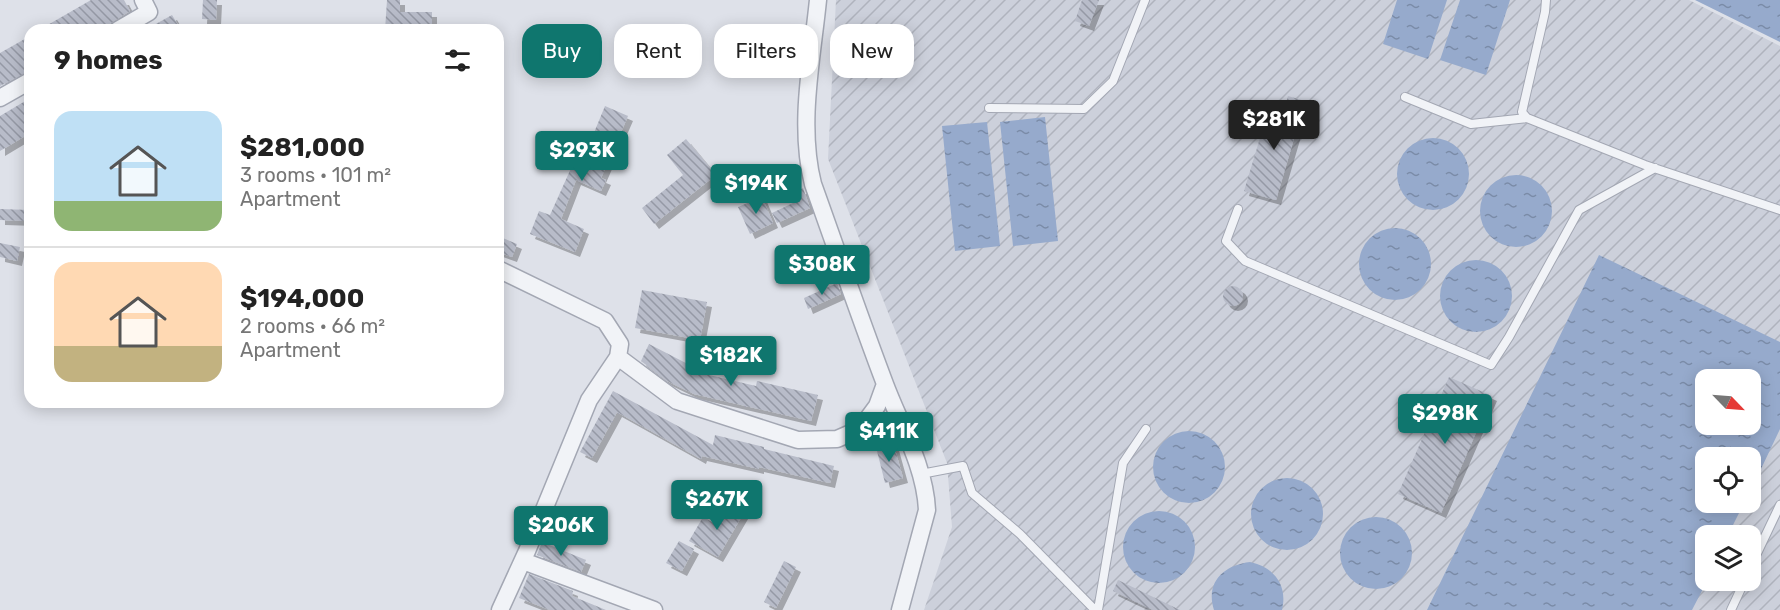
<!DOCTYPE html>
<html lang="en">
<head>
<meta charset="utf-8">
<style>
	:root { --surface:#fff; --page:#f6f6f6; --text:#222; --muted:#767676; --line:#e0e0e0; --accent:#0f766e }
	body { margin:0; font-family:Rubik,sans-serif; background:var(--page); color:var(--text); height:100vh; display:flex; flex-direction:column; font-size:22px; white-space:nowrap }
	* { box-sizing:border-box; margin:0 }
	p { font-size:20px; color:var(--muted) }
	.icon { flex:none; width:33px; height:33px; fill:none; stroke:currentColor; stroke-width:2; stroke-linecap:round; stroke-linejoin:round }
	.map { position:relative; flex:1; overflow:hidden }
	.sheet { position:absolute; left:24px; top:24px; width:480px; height:384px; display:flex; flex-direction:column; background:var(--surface); border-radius:18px; box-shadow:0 3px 15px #0003 }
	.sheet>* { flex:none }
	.guide { position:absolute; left:522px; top:24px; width:570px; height:54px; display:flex; gap:12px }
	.needle { width:39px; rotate:115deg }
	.fabs { position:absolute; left:1695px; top:369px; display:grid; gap:12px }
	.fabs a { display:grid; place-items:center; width:66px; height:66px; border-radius:12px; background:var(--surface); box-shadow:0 3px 15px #0003; font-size:30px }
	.price { position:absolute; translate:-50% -51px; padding:0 14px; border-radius:6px; background:var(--accent); color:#fff; font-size:20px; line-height:39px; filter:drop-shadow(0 2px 3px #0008) }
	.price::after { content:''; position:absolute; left:50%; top:36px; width:18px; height:14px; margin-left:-9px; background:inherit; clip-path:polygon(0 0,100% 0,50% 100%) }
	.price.selected { background:#222; color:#fff }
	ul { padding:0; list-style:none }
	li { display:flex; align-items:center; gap:18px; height:150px; padding:0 30px }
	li+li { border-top:2px solid var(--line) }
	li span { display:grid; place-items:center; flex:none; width:168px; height:120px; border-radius:18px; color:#555 }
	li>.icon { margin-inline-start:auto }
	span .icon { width:72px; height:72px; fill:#fffc; stroke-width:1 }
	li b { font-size:26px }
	h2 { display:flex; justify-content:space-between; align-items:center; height:72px; padding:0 30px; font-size:26px }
	.tag { padding:0 21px; border-radius:18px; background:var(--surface); box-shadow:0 3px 15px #0003; font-size:21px; line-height:54px }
	.tag.selected { background:var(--accent); color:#fff }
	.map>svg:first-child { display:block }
</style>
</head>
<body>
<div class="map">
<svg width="1780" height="610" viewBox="0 0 1780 610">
	<defs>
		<pattern id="industrial-furrows" width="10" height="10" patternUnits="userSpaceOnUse" patternTransform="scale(1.5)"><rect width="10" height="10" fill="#ccd0db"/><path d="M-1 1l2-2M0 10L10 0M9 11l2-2" fill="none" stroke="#afb3bd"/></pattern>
		<pattern id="water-ripples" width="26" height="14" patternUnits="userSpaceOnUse" patternTransform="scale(1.5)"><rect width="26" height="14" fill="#96aacc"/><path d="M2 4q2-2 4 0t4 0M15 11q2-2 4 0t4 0" fill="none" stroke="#7a8ba7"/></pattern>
		<pattern id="building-back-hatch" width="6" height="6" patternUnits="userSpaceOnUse" patternTransform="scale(1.5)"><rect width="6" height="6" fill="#b8bcc9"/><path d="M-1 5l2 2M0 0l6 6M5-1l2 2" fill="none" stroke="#9599a5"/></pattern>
		<filter id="shadow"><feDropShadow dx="5" dy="5" stdDeviation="0" flood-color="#0004"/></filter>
	</defs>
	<rect width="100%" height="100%" fill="#dee1e9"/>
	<path fill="url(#industrial-furrows)" fill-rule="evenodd" d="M 836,0 L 1689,0 L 1780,46 L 1780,610 L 924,610 L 952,527 L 947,463 L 828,159 ZM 1706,380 L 1750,380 L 1750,424 L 1706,424 ZM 1706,458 L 1750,458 L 1750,502 L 1706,502 ZM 1706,536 L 1750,536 L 1750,580 L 1706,580 Z"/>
	<path fill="url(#water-ripples)" fill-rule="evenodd" d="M 1397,0 L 1447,0 L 1428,59 L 1383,44 Z
		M 1460,0 L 1510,0 L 1486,75 L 1440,60 Z
		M 1695,0 L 1780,0 L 1780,42 Z
		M 1045,117 L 1058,241 L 1013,246 L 1000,122 Z
		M 987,122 L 1000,246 L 955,251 L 942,126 Z
		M1397 174a36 36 0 1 1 72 0a36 36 0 1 1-72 0Z
		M1480 211a36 36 0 1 1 72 0a36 36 0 1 1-72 0Z
		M1359 264a36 36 0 1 1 72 0a36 36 0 1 1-72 0Z
		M 1599,255 L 1780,342 L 1780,429 L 1751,490 L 1750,458 L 1706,458 L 1706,502 L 1744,503 L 1728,535 L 1706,536 L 1707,581 L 1692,610 L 1427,610 ZM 1706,380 L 1750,380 L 1750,424 L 1706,424 Z
		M1440 296a36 36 0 1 1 72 0a36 36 0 1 1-72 0Z
		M1153 467a36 36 0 1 1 72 0a36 36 0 1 1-72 0Z
		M1251 514a36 36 0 1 1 72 0a36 36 0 1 1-72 0Z
		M1123 547a36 36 0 1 1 72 0a36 36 0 1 1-72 0Z
		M1340 553a36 36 0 1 1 72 0a36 36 0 1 1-72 0Z
		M 1250,562 C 1274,567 1288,585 1282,610 L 1214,610 C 1205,582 1224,565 1250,562 Z"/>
	<path fill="url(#building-back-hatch)" filter="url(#shadow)" d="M 91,0 L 124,0 L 130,11 L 100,30 L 39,30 Z
		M 203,0 L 217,0 L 216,20 L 202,19 Z
		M 387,0 L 400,0 L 400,12 L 432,12 L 432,30 L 385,30 Z
		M 1082,0 L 1099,0 L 1089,26 L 1075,21 Z
		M 172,15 L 181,30 L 145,30 Z
		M 30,36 L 30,71 L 0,86 L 0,53 Z
		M 1288,96 L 1305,101 L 1276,200 L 1244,191 L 1266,118 L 1280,122 Z
		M 27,100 L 30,106 L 30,133 L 0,151 L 0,116 Z
		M 605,106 L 628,116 L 601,178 L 606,180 L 601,191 L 576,180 L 561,219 L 584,229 L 575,252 L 530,234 L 539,211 L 550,215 L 572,166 L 579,169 Z
		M 686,139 L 716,175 L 654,224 L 642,208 L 683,175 L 667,155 Z
		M 803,188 L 810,208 L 777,223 L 772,213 L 793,203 L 789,195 Z
		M 762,197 L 773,223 L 750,234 L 738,207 Z
		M 0,209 L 30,210 L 30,221 L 0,220 Z
		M 498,236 L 517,244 L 512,257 L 498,252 Z
		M 0,243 L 20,247 L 17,261 L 0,257 Z
		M 837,283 L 841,294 L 808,309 L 804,298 Z
		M1223 296a10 10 0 1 1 20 0a10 10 0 1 1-20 0Z
		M 642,290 L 707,302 L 700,340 L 635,328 Z
		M 649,344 L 709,375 L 756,386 L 757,381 L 818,395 L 811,421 L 694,394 L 667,381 L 641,361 Z
		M 1449,377 L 1492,396 L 1441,513 L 1398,494 Z
		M 613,391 L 713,445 L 715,435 L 764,447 L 764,449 L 834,466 L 830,483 L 759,467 L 759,469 L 702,456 L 701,459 L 617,412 L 592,458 L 580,452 Z
		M 893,442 L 903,478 L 885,483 L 876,447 Z
		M 732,502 L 746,509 L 718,557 L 689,541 L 703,517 L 719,526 Z
		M 679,541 L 694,549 L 682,571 L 666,563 Z
		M 542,542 L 586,560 L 581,572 L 537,555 Z
		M 784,561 L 796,567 L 776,608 L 764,602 Z
		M 529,574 L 573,591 L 572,596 L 606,610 L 550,610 L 519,598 Z
		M 1118,580 L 1180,610 L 1153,610 L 1113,591 Z"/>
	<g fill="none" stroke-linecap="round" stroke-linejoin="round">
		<g stroke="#a3a7b3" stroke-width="10">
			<path id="service" d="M 1405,97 L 1471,124 L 1527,118 L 1645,165 L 1780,210
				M 989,108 L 1084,109 L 1113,81 L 1145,0
				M 1527,118 L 1522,112 L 1545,12 L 1546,0
				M 1238,209 L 1226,241 L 1245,261 L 1491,365 L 1509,337 L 1579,210 L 1655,168
				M 921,474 L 963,466 L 972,493 L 1020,534 L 1095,610
				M 1750,568 L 1780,505
				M 1098,610 L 1123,463 L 1146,429
				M 1731,610 L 1745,580"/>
		</g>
		<g stroke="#a3a7b3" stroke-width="19">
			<path id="minor" d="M 818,0 C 812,60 798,125 813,184 C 837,251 860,318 885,384 C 900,424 925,466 927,510 L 900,610
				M 118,30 L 149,12 L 143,0
				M 0,98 L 30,81
				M 498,269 L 605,321 L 620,344 L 618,357 L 589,400 L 527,551 L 500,610
				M 618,357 L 677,401 L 798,440 L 837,439 L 860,429 L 877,406 L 885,384
				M 523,561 L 654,610"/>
		</g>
		<use href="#service" stroke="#f1f3f7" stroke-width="8"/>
		<use href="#minor" stroke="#f1f3f7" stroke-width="16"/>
	</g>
</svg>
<div class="fabs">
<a><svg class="needle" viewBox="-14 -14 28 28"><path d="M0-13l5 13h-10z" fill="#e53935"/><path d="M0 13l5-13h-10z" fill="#767676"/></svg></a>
<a><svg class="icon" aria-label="locate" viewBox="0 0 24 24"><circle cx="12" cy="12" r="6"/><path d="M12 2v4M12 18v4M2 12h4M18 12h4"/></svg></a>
<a><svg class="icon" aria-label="layers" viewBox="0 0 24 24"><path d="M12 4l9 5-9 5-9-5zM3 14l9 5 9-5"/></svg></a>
</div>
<b class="price selected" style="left:1274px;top:151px">$281K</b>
<b class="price" style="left:582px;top:182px">$293K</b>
<b class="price" style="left:756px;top:215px">$194K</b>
<b class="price" style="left:822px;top:296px">$308K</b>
<b class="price" style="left:731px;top:387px">$182K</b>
<b class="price" style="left:1445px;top:445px">$298K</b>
<b class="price" style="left:889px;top:463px">$411K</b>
<b class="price" style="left:717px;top:531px">$267K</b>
<b class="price" style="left:561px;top:557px">$206K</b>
<div class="guide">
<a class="tag selected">Buy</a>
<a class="tag">Rent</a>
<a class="tag">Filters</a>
<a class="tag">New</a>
</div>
<section class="sheet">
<h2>9 homes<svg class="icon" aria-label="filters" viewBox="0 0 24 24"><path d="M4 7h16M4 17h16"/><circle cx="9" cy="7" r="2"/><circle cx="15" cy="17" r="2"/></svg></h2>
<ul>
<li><span style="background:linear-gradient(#bfe0f5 75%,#8fb573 0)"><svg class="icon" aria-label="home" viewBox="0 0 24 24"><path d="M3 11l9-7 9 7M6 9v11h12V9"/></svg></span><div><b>$281,000</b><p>3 rooms · 101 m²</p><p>Apartment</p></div></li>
<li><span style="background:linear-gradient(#ffd9b3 70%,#c2b280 0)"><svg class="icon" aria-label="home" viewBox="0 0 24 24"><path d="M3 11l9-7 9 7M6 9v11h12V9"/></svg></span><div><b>$194,000</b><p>2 rooms · 66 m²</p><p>Apartment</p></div></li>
</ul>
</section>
</div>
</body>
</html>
